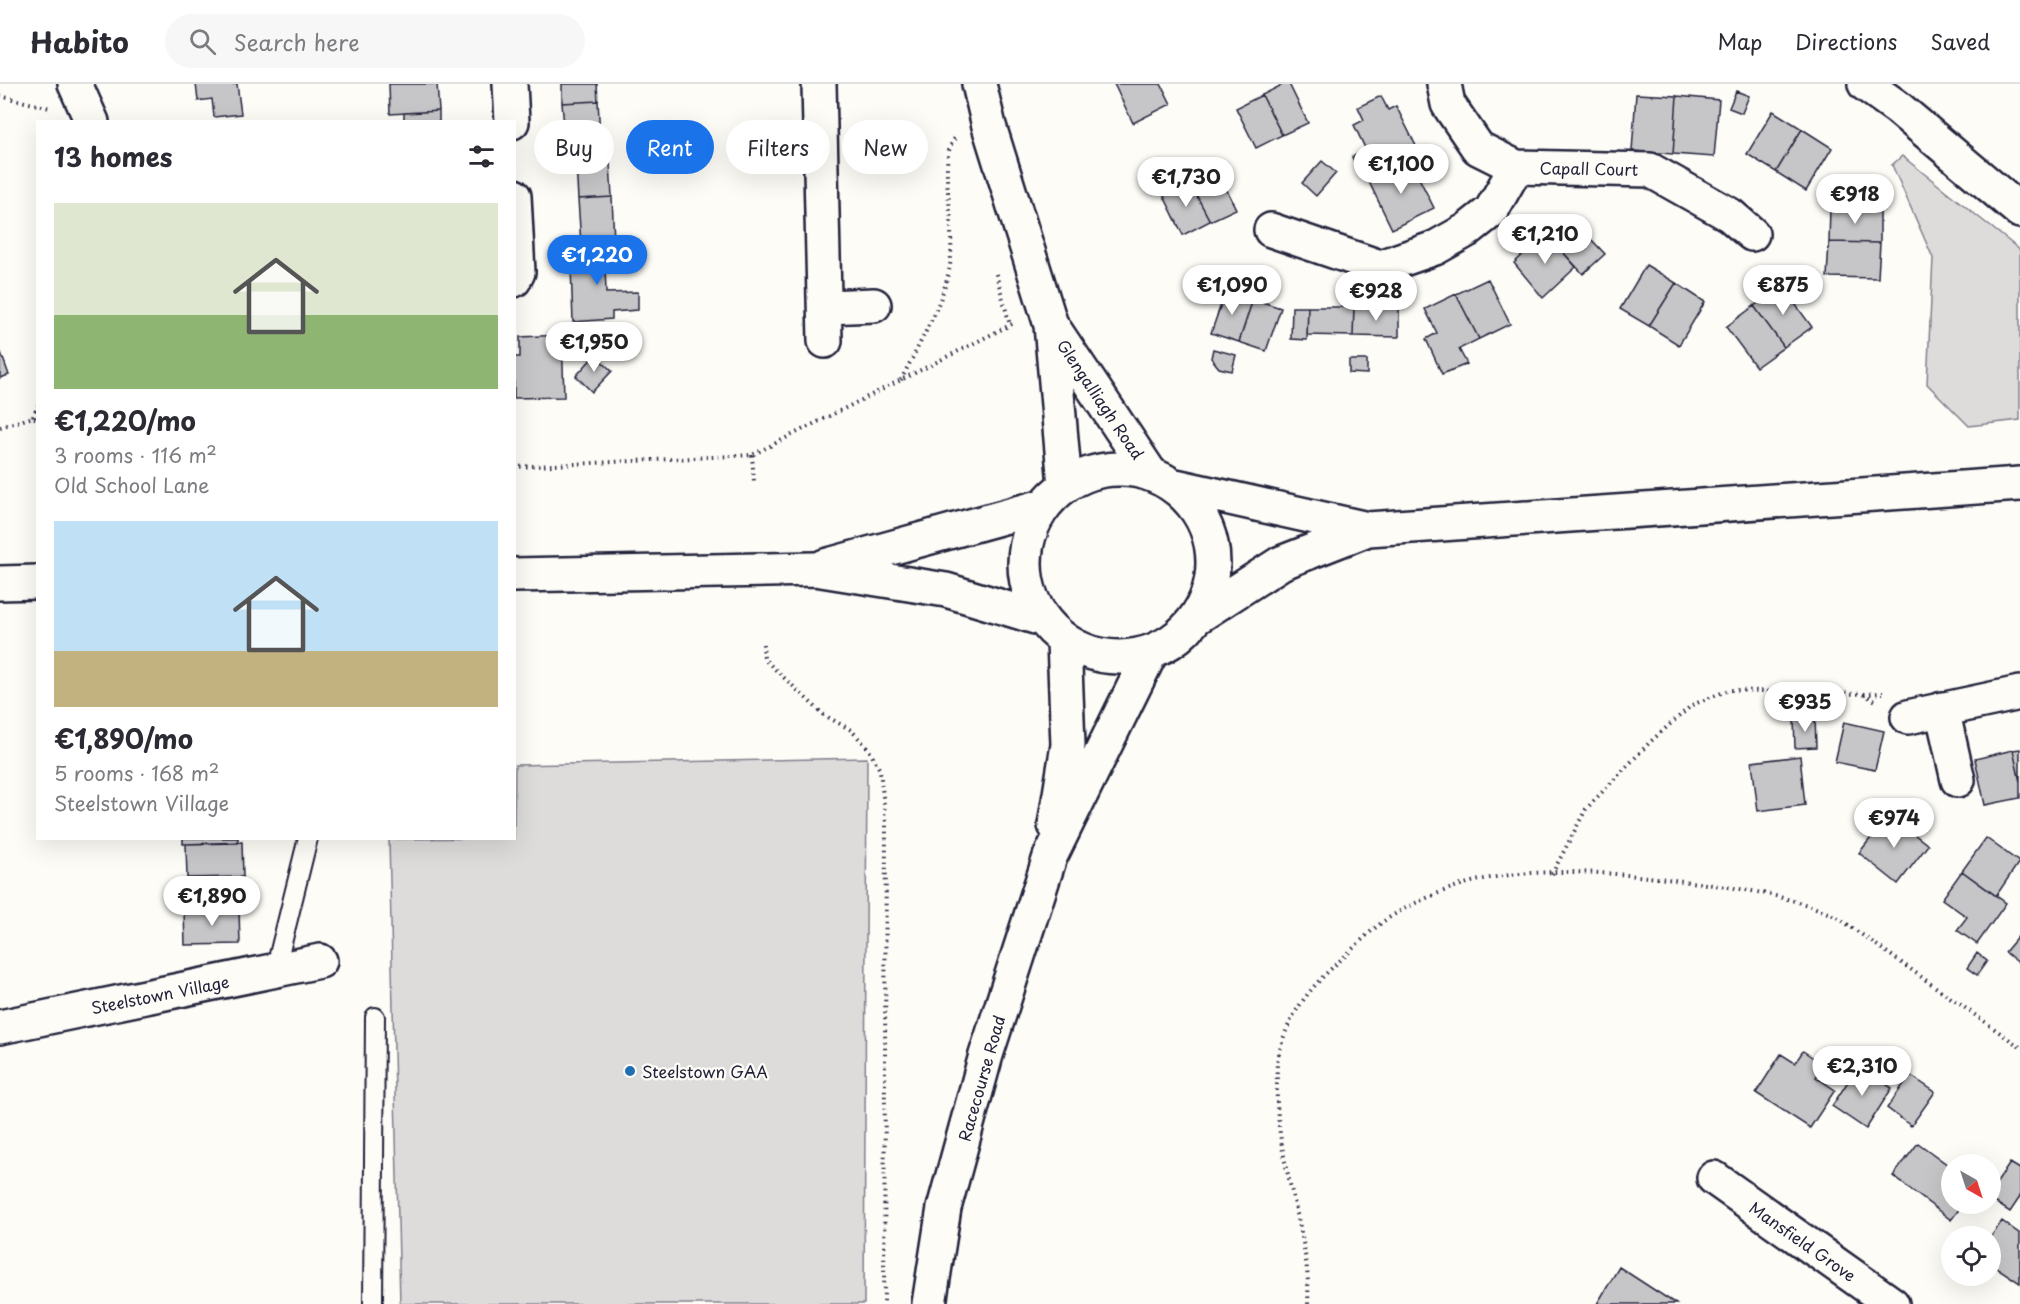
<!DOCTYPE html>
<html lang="en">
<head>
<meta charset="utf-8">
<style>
	:root { --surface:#fff; --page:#f7f7f7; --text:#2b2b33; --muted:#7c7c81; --line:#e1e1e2; --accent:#1a73e8 }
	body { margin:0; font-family:"Playpen Sans",sans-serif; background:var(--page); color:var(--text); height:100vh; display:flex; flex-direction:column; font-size:22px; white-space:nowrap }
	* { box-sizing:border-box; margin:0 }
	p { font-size:20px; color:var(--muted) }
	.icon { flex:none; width:33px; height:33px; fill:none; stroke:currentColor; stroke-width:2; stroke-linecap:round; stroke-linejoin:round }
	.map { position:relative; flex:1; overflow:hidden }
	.details { position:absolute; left:36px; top:36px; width:480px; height:720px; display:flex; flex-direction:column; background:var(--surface); border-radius:0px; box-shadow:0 6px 24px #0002 }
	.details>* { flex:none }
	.banner { position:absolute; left:534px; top:36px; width:570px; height:54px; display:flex; gap:12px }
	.needle { width:39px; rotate:141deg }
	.fabs { position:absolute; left:1941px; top:1070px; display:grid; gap:12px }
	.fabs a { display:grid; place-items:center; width:60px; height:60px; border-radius:50%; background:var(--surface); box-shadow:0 6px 24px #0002; font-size:30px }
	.price { position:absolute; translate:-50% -51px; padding:0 14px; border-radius:21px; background:#fff; color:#222; font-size:20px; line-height:39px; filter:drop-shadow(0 2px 3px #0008) }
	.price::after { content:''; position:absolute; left:50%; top:36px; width:18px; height:14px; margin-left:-9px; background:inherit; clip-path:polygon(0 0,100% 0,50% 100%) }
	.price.current { background:var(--accent); color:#fff }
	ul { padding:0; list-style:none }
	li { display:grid; align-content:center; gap:12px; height:318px; padding:0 18px }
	li span { display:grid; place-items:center; height:186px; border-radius:0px; color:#555 }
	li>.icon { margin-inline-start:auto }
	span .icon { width:108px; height:108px; fill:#fffc; stroke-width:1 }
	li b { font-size:26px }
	h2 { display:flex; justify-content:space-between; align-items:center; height:72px; padding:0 18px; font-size:26px }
	.chip { padding:0 21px; border-radius:27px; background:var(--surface); box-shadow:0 6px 24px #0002; font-size:21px; line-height:54px }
	.chip.current { background:var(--accent); color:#fff }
	header { display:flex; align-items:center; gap:36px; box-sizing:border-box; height:84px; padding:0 30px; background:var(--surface); border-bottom:2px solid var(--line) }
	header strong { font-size:28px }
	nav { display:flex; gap:33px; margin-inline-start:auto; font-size:21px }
	.search { width:420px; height:54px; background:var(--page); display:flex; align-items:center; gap:15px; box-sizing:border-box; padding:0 21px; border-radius:33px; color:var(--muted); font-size:22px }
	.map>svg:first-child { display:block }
</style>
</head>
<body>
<header>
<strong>Habito</strong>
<div class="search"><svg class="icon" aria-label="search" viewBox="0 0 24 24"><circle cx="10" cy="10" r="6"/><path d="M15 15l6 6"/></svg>Search here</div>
<nav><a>Map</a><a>Directions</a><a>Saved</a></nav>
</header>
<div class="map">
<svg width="2020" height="1220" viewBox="0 0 2020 1220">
	<rect width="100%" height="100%" fill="#fdfcf7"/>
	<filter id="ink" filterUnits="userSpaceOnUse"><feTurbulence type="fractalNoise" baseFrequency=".0167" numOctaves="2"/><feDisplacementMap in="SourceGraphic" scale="12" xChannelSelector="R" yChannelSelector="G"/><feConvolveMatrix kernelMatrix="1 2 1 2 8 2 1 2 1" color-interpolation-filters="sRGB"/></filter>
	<g filter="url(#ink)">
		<path fill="#dddcdb" stroke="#807f8b" stroke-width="1.5" d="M 1902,72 L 2020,166 L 2020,336 L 1969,342 L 1927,300 L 1933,174 L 1892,81 Z
			M 867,674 L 864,1220 L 400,1220 L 389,755 L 514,754 L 515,681 Z"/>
		<path fill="#c6c6c8" stroke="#22223b" stroke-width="1.5" d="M 196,0 L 237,0 L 241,30 L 214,33 L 212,15 L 198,17 Z
			M 389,0 L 437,0 L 439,27 L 390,30 Z
			M 562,0 L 597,0 L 598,17 L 562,19 Z
			M 1114,0 L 1161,0 L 1171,20 L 1133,39 Z
			M 1284,0 L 1289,0 L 1308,39 L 1282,51 L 1262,11 Z
			M 1736,7 L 1749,12 L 1742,29 L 1729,24 Z
			M 1636,10 L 1677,12 L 1673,70 L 1632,67 Z
			M 1262,11 L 1282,51 L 1256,64 L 1236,24 Z
			M 1381,12 L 1388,26 L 1396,22 L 1421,72 L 1379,93 L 1372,80 L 1359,87 L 1352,73 L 1366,66 L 1354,41 L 1364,36 L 1358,23 Z
			M 1677,12 L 1719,16 L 1714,73 L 1673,70 Z
			M 598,17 L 600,51 L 565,53 L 562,19 Z
			M 439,27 L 439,38 L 404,38 L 404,29 Z
			M 1773,27 L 1802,45 L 1776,88 L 1747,70 Z
			M 1802,45 L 1832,64 L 1806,107 L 1776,88 Z
			M 1322,77 L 1336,89 L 1316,112 L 1302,99 Z
			M 610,78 L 612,113 L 578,115 L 576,80 Z
			M 1411,78 L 1434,124 L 1392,145 L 1369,98 Z
			M 1216,84 L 1236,125 L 1210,137 L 1189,97 Z
			M 1189,97 L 1210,137 L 1183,151 L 1163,110 Z
			M 612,113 L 614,158 L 581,160 L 578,115 Z
			M 1830,124 L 1880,124 L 1880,159 L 1829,158 Z
			M 1574,137 L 1605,170 L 1583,190 L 1552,156 Z
			M 1546,149 L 1576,183 L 1543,214 L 1514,179 Z
			M 614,158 L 615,181 L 605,182 L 606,209 L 638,208 L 638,226 L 612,228 L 612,235 L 573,238 L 571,183 L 582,182 L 581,160 Z
			M 1829,158 L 1880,159 L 1878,194 L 1827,193 Z
			M 1646,181 L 1676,199 L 1649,242 L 1620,225 Z
			M 1488,195 L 1510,240 L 1479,255 L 1456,210 Z
			M 1676,199 L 1705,218 L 1679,261 L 1649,242 Z
			M 1782,202 L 1812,243 L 1784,263 L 1754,222 Z
			M 1226,206 L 1253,215 L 1239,258 L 1211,249 Z
			M 1456,210 L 1479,255 L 1459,265 L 1467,280 L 1442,290 L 1426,255 L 1437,249 L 1425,225 Z
			M 1253,215 L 1281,224 L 1266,267 L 1239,258 Z
			M 1754,222 L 1784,263 L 1756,283 L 1726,243 Z
			M 1292,223 L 1308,223 L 1307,256 L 1291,255 Z
			M 1308,223 L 1354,223 L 1353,252 L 1307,251 Z
			M 1354,223 L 1399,224 L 1399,253 L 1353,252 Z
			M 562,251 L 564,313 L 514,314 L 514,273 L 520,273 L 520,253 Z
			M 1213,265 L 1236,271 L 1232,287 L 1219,284 L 1211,274 Z
			M 0,266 L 9,291 L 0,294 Z
			M 595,271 L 612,287 L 592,308 L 576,292 Z
			M 1349,276 L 1367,276 L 1367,290 L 1349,289 Z
			M 1794,634 L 1815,634 L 1816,663 L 1795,664 Z
			M 1844,638 L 1884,647 L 1875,686 L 1835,678 Z
			M 2020,665 L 2020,698 L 2013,666 Z
			M 2013,666 L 2020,698 L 2020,714 L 1985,721 L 1975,675 Z
			M 1800,672 L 1805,721 L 1758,727 L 1752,678 Z
			M 1889,731 L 1928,761 L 1898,800 L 1859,769 Z
			M 183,754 L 238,754 L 238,759 L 183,760 Z
			M 1986,754 L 2019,778 L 1996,812 L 1962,787 Z
			M 242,758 L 243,793 L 187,794 L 186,760 Z
			M 1962,787 L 2006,819 L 1977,860 L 1957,846 L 1967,833 L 1942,815 Z
			M 243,793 L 243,826 L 188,827 L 187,794 Z
			M 239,826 L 240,860 L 185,861 L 184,827 Z
			M 2020,850 L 2020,880 L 2005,868 Z
			M 1977,869 L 1987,877 L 1977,891 L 1967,884 Z
			M 1803,967 L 1824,981 L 1816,993 L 1835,1006 L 1810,1044 L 1756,1009 L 1781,970 L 1795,979 Z
			M 1858,982 L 1892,1004 L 1866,1045 L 1832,1022 Z
			M 1910,991 L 1935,1008 L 1911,1042 L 1887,1024 Z
			M 1918,1059 L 1952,1084 L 1952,1119 L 1964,1119 L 1951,1136 L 1893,1092 Z
			M 2010,1079 L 2020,1085 L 2020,1113 L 2010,1128 L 1990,1115 L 1990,1109 Z
			M 2002,1137 L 2020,1150 L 2020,1199 L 1990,1179 L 1990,1154 Z
			M 1619,1183 L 1676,1220 L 1597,1220 Z"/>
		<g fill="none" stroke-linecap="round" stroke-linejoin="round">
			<g stroke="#22223b" stroke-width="22">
				<path id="lane" d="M 275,887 L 308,754
					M 373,1220 L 375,933"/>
			</g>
			<g stroke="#22223b" stroke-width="38">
				<path id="street" d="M 75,0 L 92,38
					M 510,0 L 512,38
					M 819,0 L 825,257
					M 1444,0 L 1448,20 L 1478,64 L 1516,83 L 1650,86 L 1730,131 L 1752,150
					M 1865,0 L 1897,23 L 2020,127
					M 514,112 L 518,188 L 514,196
					M 1271,146 L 1380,183 L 1435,164 L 1467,146 L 1491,127 L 1516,83
					M 827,223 L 874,221
					M 1942,625 L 1958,696
					M 1908,633 L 2020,609
					M 0,943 L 320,877
					M 1714,1094 L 1892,1220"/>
			</g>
			<g stroke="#22223b" stroke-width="38">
				<path id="secondary" d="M 979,0 L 989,42 L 1051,241 L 1065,401
					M 1052,242 L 1150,389
					M 1055,741 L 1068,661 L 1064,557
					M 929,1220 L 944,1124 L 986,971 L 1050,773 L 1151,568"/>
			</g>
			<g stroke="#22223b" stroke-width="38">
				<path id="highway" d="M1025 479a94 94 0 1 1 188 0a94 94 0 1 1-188 0Z
					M 1176,402 L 1368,445 L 2020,400
					M 825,482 L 1043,422
					M 514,491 L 815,485 L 946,506 L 1042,535
					M 0,499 L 38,498
					M 1197,533 L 1281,479 L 1368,445"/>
			</g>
			<path stroke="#22223b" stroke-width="4" stroke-dasharray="1.5 4.5" stroke-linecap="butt" d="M 0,12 L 50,24
				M 996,190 L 1010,241
				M 901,296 C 917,264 945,216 950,181 C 952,169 951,156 951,144 C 951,119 939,71 956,53
				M 33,333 L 38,321
				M 0,343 L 33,333 L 38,336
				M 752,371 L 754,397
				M 514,383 L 752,371 L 1016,238
				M 763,560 L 764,575 L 824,631 L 851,646 L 868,664 L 880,686 L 886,739 L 884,1220
				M 1864,610 L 1883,609
				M 1552,790 L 1586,725 L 1650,658 L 1692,621 L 1729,606 L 1863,610 L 1878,618
				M 1308,1220 C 1312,1150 1274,1075 1277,1001 C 1277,992 1276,982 1278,974 C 1287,930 1311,902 1344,873 C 1357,861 1370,847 1384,837 C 1409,820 1451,802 1480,796 C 1546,782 1617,789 1683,797 C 1737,804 1788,810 1837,833 L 2020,963"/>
			<use href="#lane" stroke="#fdfcf7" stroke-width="18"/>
			<use href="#street" stroke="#fdfcf7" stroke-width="33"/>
			<use href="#secondary" stroke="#fdfcf7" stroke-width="33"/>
			<use href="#highway" stroke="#fdfcf7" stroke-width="33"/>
		</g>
	</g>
	<circle fill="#1f6fb2" stroke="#fdfcf7" stroke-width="2" cx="630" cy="987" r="6"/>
	<g text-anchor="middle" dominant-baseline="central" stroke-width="4.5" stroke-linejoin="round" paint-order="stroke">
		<g font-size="16" fill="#22223b" stroke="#fdfcf7">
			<text transform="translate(1589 84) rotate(1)">Capall Court</text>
			<text transform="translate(1101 315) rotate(56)">Glengalliagh Road</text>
			<text transform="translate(160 910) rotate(-11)">Steelstown Village</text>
			<text transform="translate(981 994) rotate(-74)">Racecourse Road</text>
			<text transform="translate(1803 1157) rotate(35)">Mansfield Grove</text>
		</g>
		<g font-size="16" fill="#22223b" stroke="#fdfcf7" text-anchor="start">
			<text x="642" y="987">Steelstown GAA</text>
		</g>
	</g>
</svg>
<div class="fabs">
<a><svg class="needle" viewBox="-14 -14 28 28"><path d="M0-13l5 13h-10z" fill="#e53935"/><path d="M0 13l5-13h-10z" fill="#7c7c81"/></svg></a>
<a><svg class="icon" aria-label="locate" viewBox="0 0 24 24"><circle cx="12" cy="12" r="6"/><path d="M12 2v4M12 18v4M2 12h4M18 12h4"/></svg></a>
</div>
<b class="price" style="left:1401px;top:111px">€1,100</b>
<b class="price" style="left:1186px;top:124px">€1,730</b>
<b class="price" style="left:1855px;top:141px">€918</b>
<b class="price" style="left:1545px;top:181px">€1,210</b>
<b class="price current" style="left:597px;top:202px">€1,220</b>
<b class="price" style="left:1232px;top:232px">€1,090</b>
<b class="price" style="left:1783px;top:232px">€875</b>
<b class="price" style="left:1376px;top:238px">€928</b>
<b class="price" style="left:594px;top:289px">€1,950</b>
<b class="price" style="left:1805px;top:649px">€935</b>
<b class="price" style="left:1894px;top:765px">€974</b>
<b class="price" style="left:212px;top:843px">€1,890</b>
<b class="price" style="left:1862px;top:1013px">€2,310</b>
<div class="banner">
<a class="chip">Buy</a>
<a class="chip current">Rent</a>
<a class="chip">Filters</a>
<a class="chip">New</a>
</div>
<section class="details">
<h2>13 homes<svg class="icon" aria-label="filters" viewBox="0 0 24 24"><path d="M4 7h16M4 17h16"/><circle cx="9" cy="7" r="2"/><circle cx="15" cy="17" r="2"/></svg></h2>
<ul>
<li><span style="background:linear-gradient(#dfe7d0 60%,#8fb573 0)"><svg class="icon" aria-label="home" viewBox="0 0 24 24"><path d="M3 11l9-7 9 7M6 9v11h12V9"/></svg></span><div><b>€1,220/mo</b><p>3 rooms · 116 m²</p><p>Old School Lane</p></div></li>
<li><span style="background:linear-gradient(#bfe0f5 70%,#c2b280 0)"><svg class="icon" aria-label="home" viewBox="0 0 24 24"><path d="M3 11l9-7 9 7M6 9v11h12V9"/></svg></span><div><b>€1,890/mo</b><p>5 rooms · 168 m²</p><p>Steelstown Village</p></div></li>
</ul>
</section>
</div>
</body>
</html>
